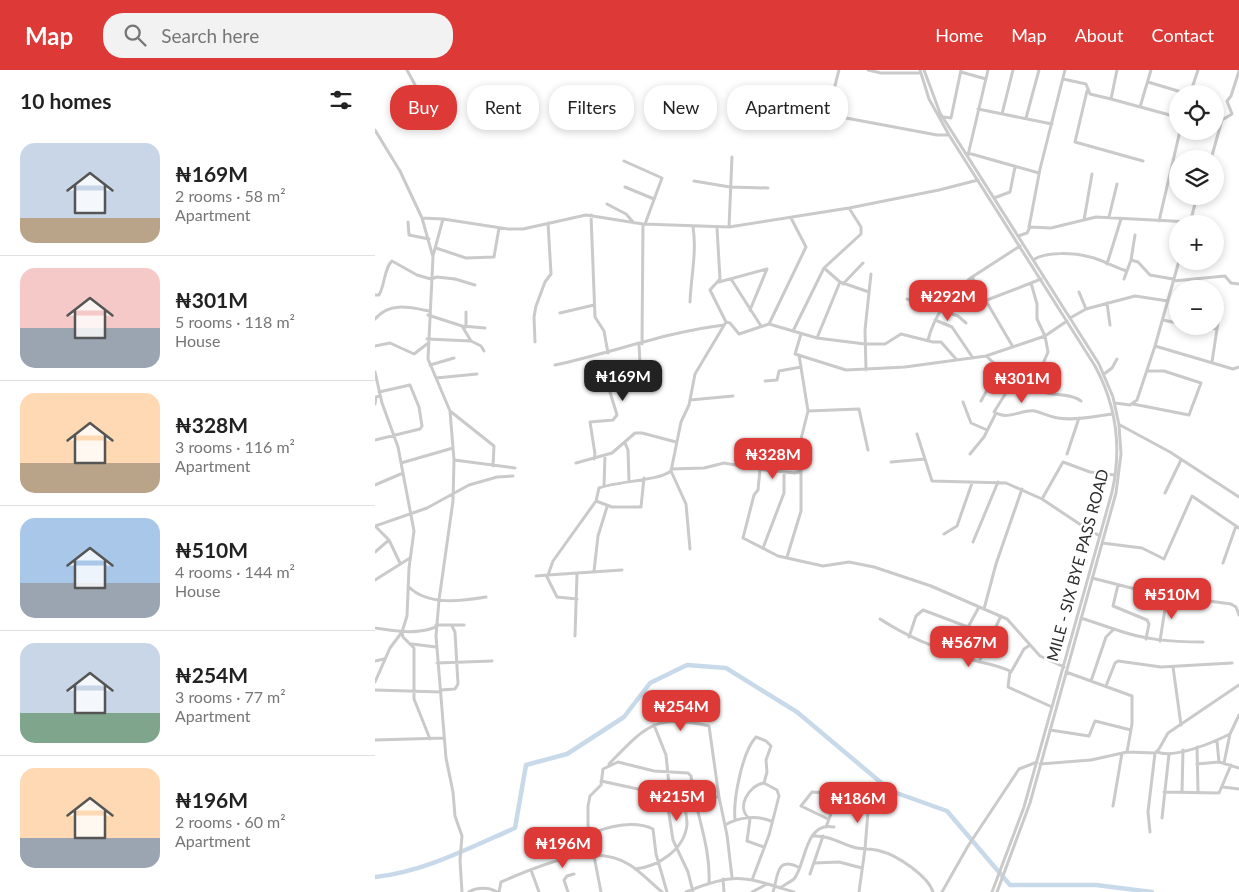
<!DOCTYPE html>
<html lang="en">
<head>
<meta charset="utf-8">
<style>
	:root { --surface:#fff; --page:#f2f2f2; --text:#222; --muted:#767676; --line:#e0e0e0; --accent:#dd3937 }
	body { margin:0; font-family:Lato,sans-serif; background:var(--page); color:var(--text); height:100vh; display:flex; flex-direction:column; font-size:19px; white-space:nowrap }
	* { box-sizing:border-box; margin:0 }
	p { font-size:16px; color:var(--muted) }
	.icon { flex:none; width:28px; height:28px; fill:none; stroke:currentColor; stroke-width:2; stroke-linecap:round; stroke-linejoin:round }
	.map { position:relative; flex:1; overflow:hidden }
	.panel { display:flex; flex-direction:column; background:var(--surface); width:375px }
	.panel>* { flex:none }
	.top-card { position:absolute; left:15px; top:15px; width:475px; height:45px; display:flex; gap:10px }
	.fabs { position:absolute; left:794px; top:15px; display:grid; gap:10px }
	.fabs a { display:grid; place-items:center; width:55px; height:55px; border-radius:50%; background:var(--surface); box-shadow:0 2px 8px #0003; font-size:25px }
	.price { position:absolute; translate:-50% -42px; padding:0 11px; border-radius:10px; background:var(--accent); color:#fff; font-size:16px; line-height:32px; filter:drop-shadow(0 1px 2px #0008) }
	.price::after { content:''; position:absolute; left:50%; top:30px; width:15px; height:11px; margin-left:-8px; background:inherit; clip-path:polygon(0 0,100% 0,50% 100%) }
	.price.on { background:#222; color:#fff }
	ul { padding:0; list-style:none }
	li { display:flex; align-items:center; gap:15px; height:125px; padding:0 20px }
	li+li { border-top:1px solid var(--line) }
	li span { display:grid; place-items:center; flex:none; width:140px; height:100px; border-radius:15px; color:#555 }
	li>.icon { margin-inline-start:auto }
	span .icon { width:60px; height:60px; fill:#fffc; stroke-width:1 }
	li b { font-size:21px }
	h2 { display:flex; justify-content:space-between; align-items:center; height:60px; padding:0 20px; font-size:21px }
	.chip { padding:0 18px; border-radius:20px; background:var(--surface); box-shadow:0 2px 8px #0003; font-size:18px; line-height:45px }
	.chip.on { background:var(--accent); color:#fff }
	header { display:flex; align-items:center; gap:30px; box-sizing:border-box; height:70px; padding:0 25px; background:var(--accent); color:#fff }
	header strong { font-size:24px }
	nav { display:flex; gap:28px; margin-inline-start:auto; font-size:18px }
	.search { width:350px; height:45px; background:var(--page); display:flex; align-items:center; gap:12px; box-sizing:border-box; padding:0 18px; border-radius:20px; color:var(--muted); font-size:19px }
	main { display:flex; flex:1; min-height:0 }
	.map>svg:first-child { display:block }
</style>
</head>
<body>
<header>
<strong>Map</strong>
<div class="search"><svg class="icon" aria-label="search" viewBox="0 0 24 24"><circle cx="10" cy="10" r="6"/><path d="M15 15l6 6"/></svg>Search here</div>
<nav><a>Home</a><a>Map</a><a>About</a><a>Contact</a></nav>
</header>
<main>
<section class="panel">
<h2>10 homes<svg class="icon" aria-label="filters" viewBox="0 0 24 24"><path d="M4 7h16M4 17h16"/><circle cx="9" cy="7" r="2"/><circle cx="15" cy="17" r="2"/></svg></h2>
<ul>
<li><span style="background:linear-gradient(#c9d6e8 75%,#b9a48a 0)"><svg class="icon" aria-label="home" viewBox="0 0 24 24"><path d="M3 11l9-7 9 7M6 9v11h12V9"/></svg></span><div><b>₦169M</b><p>2 rooms · 58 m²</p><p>Apartment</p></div></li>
<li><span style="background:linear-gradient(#f6c9c9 60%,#9aa5b1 0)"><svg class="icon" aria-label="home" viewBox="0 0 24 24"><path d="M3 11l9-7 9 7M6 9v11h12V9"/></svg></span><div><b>₦301M</b><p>5 rooms · 118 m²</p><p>House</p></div></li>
<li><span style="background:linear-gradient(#ffd9b3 70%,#b9a48a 0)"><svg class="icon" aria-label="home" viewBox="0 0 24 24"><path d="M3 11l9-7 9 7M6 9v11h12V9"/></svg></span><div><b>₦328M</b><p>3 rooms · 116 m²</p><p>Apartment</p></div></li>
<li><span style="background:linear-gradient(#a9c7e8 65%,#9aa5b1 0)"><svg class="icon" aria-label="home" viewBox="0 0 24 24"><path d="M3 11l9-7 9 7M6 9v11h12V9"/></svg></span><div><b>₦510M</b><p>4 rooms · 144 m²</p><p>House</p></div></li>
<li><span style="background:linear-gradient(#c9d6e8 70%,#7fa58c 0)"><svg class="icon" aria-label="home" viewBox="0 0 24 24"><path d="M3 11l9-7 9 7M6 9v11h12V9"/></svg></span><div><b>₦254M</b><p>3 rooms · 77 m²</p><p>Apartment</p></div></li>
<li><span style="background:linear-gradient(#ffd9b3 70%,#9aa5b1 0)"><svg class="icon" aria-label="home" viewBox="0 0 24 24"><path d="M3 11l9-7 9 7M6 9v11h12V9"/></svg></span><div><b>₦196M</b><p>2 rooms · 60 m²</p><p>Apartment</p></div></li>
</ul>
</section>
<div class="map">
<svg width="864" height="822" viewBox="0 0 864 822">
	<rect width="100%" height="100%" fill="#fff"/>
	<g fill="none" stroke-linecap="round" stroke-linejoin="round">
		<path stroke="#c8daea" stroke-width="4.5" d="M 0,807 C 49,802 96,777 140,758 L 151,695 L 192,684 L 249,647 L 275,613 L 312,595 L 351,598 L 422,642 L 516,721 L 572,741 L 635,815 L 721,815 L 777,822"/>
		<path stroke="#cacaca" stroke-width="3" d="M 32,0 L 46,26
			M 464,0 L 455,35 L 455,45 L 562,65 L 574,65
			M 493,0 L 506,3 L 546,3
			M 545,0 L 554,29 L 574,65 L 720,296 C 741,335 747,378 737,422 L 649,737 L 617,822
			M 549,0 L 565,43 L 724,294 L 738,327 L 744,355 L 746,384 L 741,423 L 655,733 L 622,822
			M 742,0 L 736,29 L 802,47
			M 586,2 L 611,9
			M 688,9 L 711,14 L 715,24 L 736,29
			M 773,12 L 813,24
			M 712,21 L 700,72 L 768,91
			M 815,24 L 823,0
			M 765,37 L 776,0
			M 603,39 L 677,54
			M 627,44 L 638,0
			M 569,47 L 576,48 L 586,0
			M 651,48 L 664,0
			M 0,60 L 25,101 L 47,148 L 58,187 L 53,289 L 75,341 L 79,390 L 78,431 L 64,530 L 61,566 L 71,688 L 78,722 L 80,746 L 87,766 L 85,790 L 87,822
			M 593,83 L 664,103
			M 593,85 L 613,0
			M 836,89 L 847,50 L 857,44 L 852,31 L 856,26 L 864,1
			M 249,91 L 287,108 L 270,154
			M 319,111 L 355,117 L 393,118
			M 250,117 L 279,129
			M 619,128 L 635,122 L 640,97
			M 232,134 L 251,144 L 259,153
			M 216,145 L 220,247 L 229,261 L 233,283
			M 734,147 L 742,114
			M 47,148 L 68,149
			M 709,150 L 717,104
			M 784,151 L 805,61
			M 33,152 L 34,165 L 54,169
			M 815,153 L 822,126
			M 354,157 L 357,87
			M 654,157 L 665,99 L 690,0
			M 643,166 L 652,163 L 655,157 L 676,158 L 721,147 L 815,152
			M 61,178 L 91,188 L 119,187 L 124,158
			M 58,186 L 68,149 L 133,159 L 148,159 L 211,145 L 268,154 L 354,157 L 474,138 L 564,120 L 603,110
			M 658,190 C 671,181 700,183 715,187 C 728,190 739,197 752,201
			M 756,190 L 763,192 L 775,205 L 798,209
			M 732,194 L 746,149
			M 449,198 L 465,212 L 494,222
			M 356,209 L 386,256
			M 749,209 L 756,190 L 760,165
			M 798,211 L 850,206 L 856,213 L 864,214
			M 344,212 L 392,199 L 375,240
			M 468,214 L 488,193
			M 704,222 L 711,239
			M 0,225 L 4,225 C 10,215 9,198 17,191 L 42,205 L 56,209 L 62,207 L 80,209 L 100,215
			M 532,229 L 583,246 L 591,253
			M 612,230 L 656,213
			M 315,232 C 316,207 322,181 318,157
			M 732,233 L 735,255
			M 185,243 L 219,235
			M 53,245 L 87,256 L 110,258
			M 695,248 L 711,239 L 760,226 L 793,231
			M 0,249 C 14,232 34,237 54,241
			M 560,250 L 577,257 L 598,288
			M 788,250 L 802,253
			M 351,252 L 355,253 L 364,264 L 394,254 L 442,268 L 490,274 L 510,274 L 526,264 L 558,272 L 566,272 L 581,289
			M 394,254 L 431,177 L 416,148
			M 87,256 L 96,271 L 106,276 L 109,281
			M 823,256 L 842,259 L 837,292
			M 91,257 L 91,242
			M 419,259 L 449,198 L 486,164 L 486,157 L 474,138
			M 842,259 L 846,234
			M 426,264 L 420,284 L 471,300 L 530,297 L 611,286 L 670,266 L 662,249 L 662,234 L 656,213 L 666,209
			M 442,268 L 465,212
			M 52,269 L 96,271
			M 553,270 C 560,243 575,224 597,207
			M 160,272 L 159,247 L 161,236 L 170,212 L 176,204 L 173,153
			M 267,274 L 268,154
			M 0,276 L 15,273 L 39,284 L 52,274
			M 780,276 L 858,299 L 864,297
			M 638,277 L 597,207 L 645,176
			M 424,285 L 433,341 L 484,339 L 493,380
			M 611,286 C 625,299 650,316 668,322 C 679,326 696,323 706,331
			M 55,295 L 79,288
			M 180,295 C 237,283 291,262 349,255
			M 491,300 L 490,260 L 496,204
			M 0,302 L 7,333 L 23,377 L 39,461 L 34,498 L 32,546 L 27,562 L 15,578 L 0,612
			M 729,304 L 737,298 L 742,289
			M 641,307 L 619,342 C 634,351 646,339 660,341 C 668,343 675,347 683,348 C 701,351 720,346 738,344
			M 61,308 L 102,304
			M 390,311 L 402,310 L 404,301 L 426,297
			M 658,317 L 673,282 L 670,266 L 692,251
			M 315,330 L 358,326
			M 606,331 L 617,311 L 628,299
			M 588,332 L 596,353 L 612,360
			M 740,333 L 755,335 L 762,330 L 780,276 L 804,191
			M 0,334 L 1,327 L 5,326
			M 758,334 L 814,345 L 826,313 L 789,301 L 772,301
			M 75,341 L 119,376 L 118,396
			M 745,355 L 795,382 L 864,427
			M 542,364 L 557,411 L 631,413 L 667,429 L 712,459 L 725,466
			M 0,370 L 45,359 L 47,356 L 44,337 L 35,315 L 4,322
			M 250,373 L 253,380 L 254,411
			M 595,384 L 609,367 L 621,343
			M 692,384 L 704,348
			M 219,389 L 220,384 L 215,352 L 238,350 L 242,345 L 231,309 L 232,306 L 265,293 L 264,275
			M 79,390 L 140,398
			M 516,392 L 550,389
			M 26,393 L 78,378
			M 201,393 L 237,383 L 260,363 L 267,363 L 301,372
			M 296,399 L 329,398 L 349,393 L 390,400 L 420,403 L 426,401 L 426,369 L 433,341
			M 385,399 L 383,420 L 379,425 L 368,468 L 403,486 L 448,496 L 474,492 L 499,497 L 556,516 L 632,549 L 665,586 L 689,597
			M 296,401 L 311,434 L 315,479
			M 0,415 L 28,403
			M 229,416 L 230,385
			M 790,423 L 806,390
			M 667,429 L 688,392 L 715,402 L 740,405
			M 221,431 L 237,437 L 266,437 L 269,408
			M 0,456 L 52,438 L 94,415 L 122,407 L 138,406
			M 0,456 L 14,470 L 25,493
			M 569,464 L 582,456 L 597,413
			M 598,472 L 623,412
			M 727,473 L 767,478 L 789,489 L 817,426 L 864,458
			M 388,478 L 409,423 L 409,402
			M 0,482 L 14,470
			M 412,487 L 426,441 L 426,401
			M 848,493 L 861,456
			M 219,501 L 223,466 L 232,437
			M 171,505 L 182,527 L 202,529
			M 173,505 L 247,500
			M 161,506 L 173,505 L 178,491 L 221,431 L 224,418 C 243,411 283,411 296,401 L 306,352 L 314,335 L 320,304 L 351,252 L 335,220 L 345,209 L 342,158
			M 717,508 L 776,523 L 856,534 L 861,537 L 864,545
			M 0,510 L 35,488
			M 743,515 L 738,536 L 772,550 L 774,554 L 771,569
			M 34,517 C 53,536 87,531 111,527
			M 609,539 L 621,494 L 647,419
			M 706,548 L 739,559 L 731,567 L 716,611
			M 505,549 C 534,568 558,576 590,588 C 606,593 620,594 635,601 L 633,617 L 677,637
			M 61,555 L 89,555
			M 0,558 C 22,561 40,565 61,557
			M 739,559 C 769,570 796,572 828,572
			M 27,562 L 28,567 L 39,578 L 39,629 L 55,669
			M 200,566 L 202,504
			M 534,567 L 541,546 L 548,540 L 593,557 L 604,537
			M 785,571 L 792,526
			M 37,574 L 61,577
			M 0,591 L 9,589
			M 604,592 L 626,546
			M 62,593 L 117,591
			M 798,597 L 806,655
			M 636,602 L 649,579 L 655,575
			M 691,602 L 757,626 L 757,654 L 752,682
			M 731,616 L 740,593 L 743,591 L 786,597 L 857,593
			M 0,620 L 66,622
			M 66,620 L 80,619 L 83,614 L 80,562 L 77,556
			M 279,655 L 291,685 L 295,725
			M 675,660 L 714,666 L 720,651 L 756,660
			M 0,670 L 69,668
			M 842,671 L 844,692
			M 822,677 L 823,721
			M 782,682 C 800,689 839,672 855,664
			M 849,693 L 855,664 L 864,645
			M 234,694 C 271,656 279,644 334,656 L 344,727
			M 665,694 L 716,690 L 752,682 L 780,683 L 784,679 L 793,663 L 864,615
			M 822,694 L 844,692 L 864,698
			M 226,711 L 300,727 L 344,727 L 352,765 L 357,807
			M 848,717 L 864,719
			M 789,722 L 844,723 L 856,695
			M 807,722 L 808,680
			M 291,725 L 298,770 L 313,802 L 318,822
			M 738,736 L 747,683
			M 787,748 L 794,684
			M 375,749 C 360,738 374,715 389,713 L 402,720 L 404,726 L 394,765 L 377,810
			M 375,749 L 372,771 L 389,777
			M 360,750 C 358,730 367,682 381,667 L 391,671 L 396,676 L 391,690 L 392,702 L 389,713
			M 350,755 C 364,747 381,745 396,751
			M 451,757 L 457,741 L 457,725 L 454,723 L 437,722 L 426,736 L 453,749
			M 775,762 L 773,742 L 780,683
			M 215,765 C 231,756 260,750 278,759 L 281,784 L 292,822
			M 438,766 C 453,765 465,773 478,777 C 487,780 496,778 505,781 C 522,785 553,806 558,822
			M 440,793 L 464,792 L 487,798
			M 260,799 C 282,797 310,780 312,754 C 312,746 309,736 309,727
			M 156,800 L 164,822
			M 435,804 L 448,766
			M 348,809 L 349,822
			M 405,818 C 409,815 415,812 419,809 C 431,795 429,751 459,757
			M 94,822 C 101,817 115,817 122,822
			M 124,822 L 126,812 C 161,797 218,771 255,795 C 266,802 276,813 287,822
			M 193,822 L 189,810 L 192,806 L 199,804
			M 226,822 L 213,755 L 213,736 L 215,726 L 226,715 L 228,699 L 243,692 L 279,701 L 313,703 L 316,706 C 320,742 336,776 334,813
			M 311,822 C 361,801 370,807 419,822
			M 377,822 L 392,814
			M 398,822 C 403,807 401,786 423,797
			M 484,822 L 490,779 L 494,729
			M 567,822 L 593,776 L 644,699 L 662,692"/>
	</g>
	<g text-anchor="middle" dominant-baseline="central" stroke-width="5" stroke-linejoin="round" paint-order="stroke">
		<g font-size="16" fill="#2d2d2d" stroke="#fff">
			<text transform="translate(702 495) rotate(-75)">MILE - SIX BYE PASS ROAD</text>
		</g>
	</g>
</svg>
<div class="fabs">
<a><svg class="icon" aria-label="locate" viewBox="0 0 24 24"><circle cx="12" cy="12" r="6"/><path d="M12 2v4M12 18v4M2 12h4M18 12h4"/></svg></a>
<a><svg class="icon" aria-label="layers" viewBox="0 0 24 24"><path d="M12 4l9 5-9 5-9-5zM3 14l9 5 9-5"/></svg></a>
<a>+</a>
<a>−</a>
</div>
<b class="price" style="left:573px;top:252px">₦292M</b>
<b class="price on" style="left:248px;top:332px">₦169M</b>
<b class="price" style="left:647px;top:334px">₦301M</b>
<b class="price" style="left:398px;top:410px">₦328M</b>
<b class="price" style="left:797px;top:550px">₦510M</b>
<b class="price" style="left:594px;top:598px">₦567M</b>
<b class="price" style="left:306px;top:662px">₦254M</b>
<b class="price" style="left:302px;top:752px">₦215M</b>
<b class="price" style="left:483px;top:754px">₦186M</b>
<b class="price" style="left:188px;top:799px">₦196M</b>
<div class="top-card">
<a class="chip on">Buy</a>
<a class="chip">Rent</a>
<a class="chip">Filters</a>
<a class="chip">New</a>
<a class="chip">Apartment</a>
</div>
</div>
</main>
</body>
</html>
